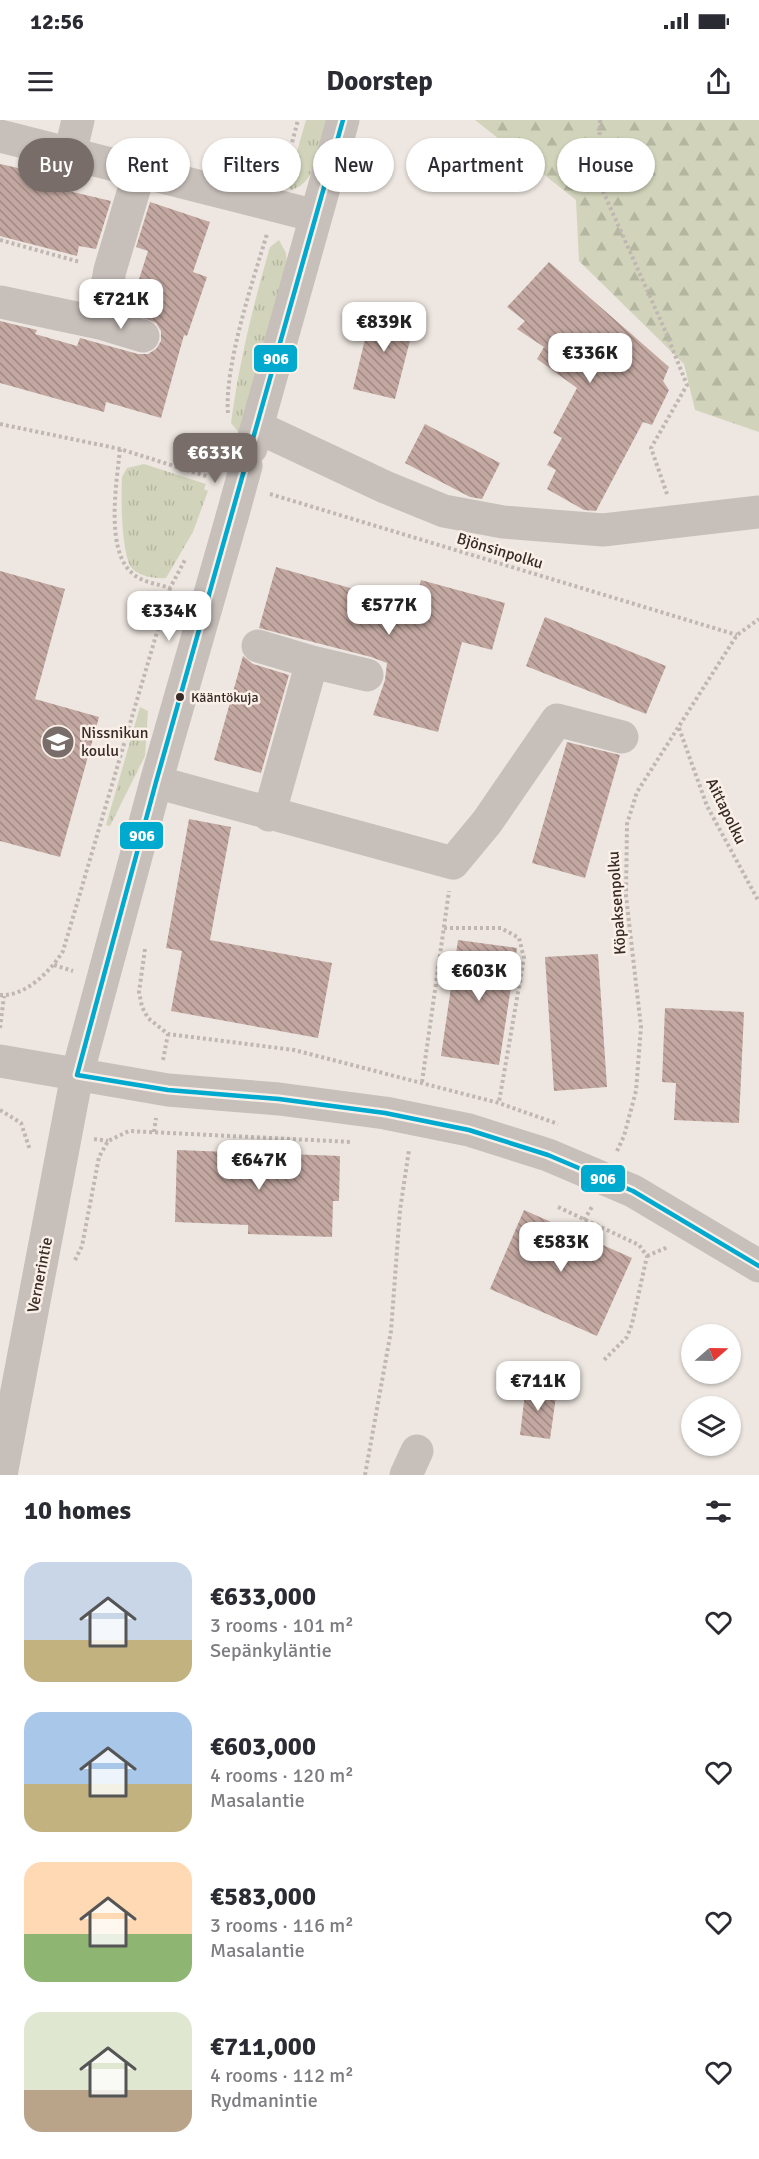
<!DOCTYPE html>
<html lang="en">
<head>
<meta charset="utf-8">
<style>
	:root { --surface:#fff; --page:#f7f7f7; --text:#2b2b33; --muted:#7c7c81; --accent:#786d68 }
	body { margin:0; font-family:Signika,sans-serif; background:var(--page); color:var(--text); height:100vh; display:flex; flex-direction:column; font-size:22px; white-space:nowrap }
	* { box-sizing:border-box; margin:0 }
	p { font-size:20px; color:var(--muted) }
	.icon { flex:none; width:33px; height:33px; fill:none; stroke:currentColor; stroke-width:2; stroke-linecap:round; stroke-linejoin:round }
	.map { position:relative; height:1355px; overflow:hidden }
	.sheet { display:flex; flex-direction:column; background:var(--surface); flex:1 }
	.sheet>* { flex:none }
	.banner { position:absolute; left:18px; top:18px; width:723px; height:54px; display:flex; gap:12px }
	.needle { width:39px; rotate:70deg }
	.fabs { position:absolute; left:681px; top:1204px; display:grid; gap:12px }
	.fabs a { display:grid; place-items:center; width:60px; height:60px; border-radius:50%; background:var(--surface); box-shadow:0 2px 4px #0004; font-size:30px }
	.price { position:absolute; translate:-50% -51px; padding:0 14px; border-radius:12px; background:#fff; color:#222; font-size:20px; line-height:39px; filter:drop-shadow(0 2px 3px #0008) }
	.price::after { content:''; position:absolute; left:50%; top:36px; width:18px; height:14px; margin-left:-9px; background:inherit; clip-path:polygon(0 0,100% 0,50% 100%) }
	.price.current { background:var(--accent); color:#fff }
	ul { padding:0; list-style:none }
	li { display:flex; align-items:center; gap:18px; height:150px; padding:0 24px }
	li span { display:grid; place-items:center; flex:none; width:168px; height:120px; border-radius:18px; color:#555 }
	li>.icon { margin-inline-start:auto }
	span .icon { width:72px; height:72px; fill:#fffc; stroke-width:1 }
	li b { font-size:26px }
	h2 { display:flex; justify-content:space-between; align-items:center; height:72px; padding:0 24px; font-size:26px }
	.chip { padding:0 21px; border-radius:27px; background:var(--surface); box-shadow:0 2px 4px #0004; font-size:21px; line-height:54px }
	.chip.current { background:var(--accent); color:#fff }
	.status { display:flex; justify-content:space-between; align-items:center; height:42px; padding:0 30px; background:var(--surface); direction:ltr }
	.status svg { height:16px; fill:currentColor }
	header { display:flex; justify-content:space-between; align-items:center; height:78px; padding:0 24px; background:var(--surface); font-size:27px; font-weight:800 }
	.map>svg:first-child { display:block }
</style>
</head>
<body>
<div class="status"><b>12:56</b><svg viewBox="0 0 49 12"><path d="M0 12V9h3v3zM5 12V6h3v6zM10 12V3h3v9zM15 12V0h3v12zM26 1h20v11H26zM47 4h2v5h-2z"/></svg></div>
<header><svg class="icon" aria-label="menu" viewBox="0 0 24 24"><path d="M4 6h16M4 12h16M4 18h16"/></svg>Doorstep<svg class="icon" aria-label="share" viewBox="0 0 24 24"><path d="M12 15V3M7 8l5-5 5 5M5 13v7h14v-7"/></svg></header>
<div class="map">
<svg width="759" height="1355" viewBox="0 0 759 1355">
	<defs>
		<pattern id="grass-tufts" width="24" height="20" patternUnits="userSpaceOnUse" patternTransform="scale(1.5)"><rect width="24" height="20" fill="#d1d4ba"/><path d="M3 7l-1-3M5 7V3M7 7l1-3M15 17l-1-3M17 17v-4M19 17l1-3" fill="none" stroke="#b4b6a0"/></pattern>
		<pattern id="forest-firs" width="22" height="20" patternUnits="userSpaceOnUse" patternTransform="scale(1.5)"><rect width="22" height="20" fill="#d1d4ba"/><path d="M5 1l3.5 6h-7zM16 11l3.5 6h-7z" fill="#b4b6a0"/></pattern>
		<pattern id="building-back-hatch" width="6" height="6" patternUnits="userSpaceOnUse" patternTransform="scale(1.5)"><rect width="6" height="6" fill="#c3a8a1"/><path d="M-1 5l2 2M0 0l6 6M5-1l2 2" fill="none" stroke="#9f8983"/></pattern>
	</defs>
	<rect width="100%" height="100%" fill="#eee7e1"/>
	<path fill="url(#grass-tufts)" d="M 306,0 L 327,0 C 320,23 318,63 291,70 L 287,66 Z
		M 279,120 L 286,133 L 287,146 L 240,314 L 231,303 C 239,243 253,185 270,127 Z
		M 144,344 L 206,364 L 204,369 L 208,371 L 193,412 L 166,458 C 155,459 137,456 131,447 C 121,430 121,377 122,357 L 127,348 Z
		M 140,587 L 148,591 L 145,636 L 110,706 L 106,705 Z"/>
	<path fill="url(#forest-firs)" d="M 475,0 L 759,0 L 759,312 L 695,290 L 684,244 L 579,141 L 576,80 Z"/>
	<path fill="url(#building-back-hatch)" d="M 0,44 L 63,58 L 60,69 L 111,81 L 96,129 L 79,126 L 77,136 L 0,116 Z
		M 150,82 L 210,102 L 193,152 L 207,157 L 187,216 L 184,215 L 161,298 L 106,282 L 104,292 L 0,263 L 0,201 L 37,210 L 35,214 L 77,226 L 80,218 L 138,234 L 148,234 L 156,229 L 161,221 L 161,211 L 156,203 L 137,195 L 143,178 L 134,175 L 148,131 L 136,127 Z
		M 549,142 L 669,247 L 663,261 L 669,270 L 652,305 L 643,302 L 596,391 L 584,390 L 547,369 L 556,350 L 547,345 L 562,318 L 553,313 L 577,268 L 537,239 L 544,227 L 517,209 L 525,201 L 507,187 Z
		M 373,186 L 416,197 L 395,279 L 353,269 Z
		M 425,304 L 500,343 L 482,379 L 470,377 L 405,343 Z
		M 276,447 L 414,486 L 421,460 L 505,483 L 492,530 L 462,522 L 438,612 L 373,595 L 385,560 L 387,543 L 371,537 L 259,508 Z
		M 0,451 L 65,469 L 35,579 L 99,597 L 60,737 L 0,721 Z
		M 545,497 L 666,546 L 646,594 L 526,546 Z
		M 243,536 L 253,544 L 289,555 L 261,653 L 214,640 Z
		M 567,622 L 620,635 L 585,758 L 532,743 Z
		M 189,699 L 231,707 L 210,820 L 332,843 L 318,918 L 171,891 L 182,831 L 166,828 Z
		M 458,820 L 517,828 L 499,945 L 441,936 Z
		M 598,834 L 607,967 L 554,971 L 545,837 Z
		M 665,888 L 744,892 L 739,1003 L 674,1000 L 676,963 L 662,962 Z
		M 177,1030 L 340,1036 L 339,1081 L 333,1081 L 332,1117 L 248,1114 L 248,1105 L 175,1102 Z
		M 524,1090 L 632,1138 L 597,1216 L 490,1169 Z
		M 526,1265 L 557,1269 L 550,1319 L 520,1315 Z"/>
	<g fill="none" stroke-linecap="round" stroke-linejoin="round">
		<path stroke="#c0b7b2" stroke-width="4" stroke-dasharray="3 3" stroke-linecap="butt" d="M 600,0 L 598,60 L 664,208 L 687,265 L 651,328 L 667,374
			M 283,57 L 298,0
			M 0,120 L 80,142
			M 228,293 C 224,247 253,160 267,114
			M 0,304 L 120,329 L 209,357
			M 120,329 C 117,360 105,428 131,452 C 140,462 158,464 170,468 L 186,438
			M 270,374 L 737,515
			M 679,608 L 707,686 L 759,782
			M 444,808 L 501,808 L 519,818 L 524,838 L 499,982
			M 145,829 L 139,872 L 142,887 L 148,898 L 168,914 L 294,930 L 499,983 L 558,1004
			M 54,845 L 73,851
			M 0,875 C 25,877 51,851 63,831 L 170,468
			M 0,908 L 4,876
			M 163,940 L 168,914
			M 422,962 L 449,771
			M 0,990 L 21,1003 L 30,1030
			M 154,1012 L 156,998
			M 94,1019 L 108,1021
			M 617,1031 L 624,1016 L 636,971 L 641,907 L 626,776 L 627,704 L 637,672 L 737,515 L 759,499
			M 558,1087 L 639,1125 L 647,1136 L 632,1204 L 627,1217 L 602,1242
			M 584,1100 L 593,1085
			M 647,1136 L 668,1127
			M 75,1140 L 82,1126 L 99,1037 L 108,1021 L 129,1011 L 352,1022
			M 365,1355 L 391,1211 L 400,1090 L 409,1030"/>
		<path stroke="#c7bfba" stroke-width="33" d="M 0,16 L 316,96
			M 70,34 L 78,0
			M 139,53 L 110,150 L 100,203 L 143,216
			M 0,182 L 100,203
			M 257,307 L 385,367 L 444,391 L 503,402 L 603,410 L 759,392
			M 251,328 L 343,0
			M 258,526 L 312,542 L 269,695
			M 312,542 L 367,555
			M 156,662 L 453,743 L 487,702 L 557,600 L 622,617
			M 0,941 L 168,970 L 279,979 L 385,993 L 469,1010 L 548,1035 L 633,1071 L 759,1146
			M 1,1355 L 77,955 L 156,662 L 232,397
			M 406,1355 L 417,1331"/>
		<path stroke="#c7bfba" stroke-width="33" d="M 232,397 L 246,346"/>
		<g stroke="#fbf0e8" stroke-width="9">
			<path id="bus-1" d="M 77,955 L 156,662 L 343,0
				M 77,955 L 168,970 L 279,979 L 385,993 L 469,1010 L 548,1035 L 633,1071 L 759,1146"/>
		</g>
		<use href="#bus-1" stroke="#00a9ce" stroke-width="4.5"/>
	</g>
	<defs>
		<g id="school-disc" transform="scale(1.725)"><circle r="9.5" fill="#786d68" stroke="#fbf0e8"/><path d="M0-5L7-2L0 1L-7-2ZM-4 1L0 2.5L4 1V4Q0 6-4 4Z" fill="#fff"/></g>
	</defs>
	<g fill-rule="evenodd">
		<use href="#school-disc" x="58" y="622"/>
	</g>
	<circle fill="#382b27" stroke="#fbf0e8" stroke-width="2" cx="180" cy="577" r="5"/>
	<g text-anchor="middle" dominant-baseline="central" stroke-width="5" stroke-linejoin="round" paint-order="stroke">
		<g font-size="14" fill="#382b27" stroke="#fbf0e8" text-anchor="start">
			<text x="191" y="577">Kääntökuja</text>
		</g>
		<g font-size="16" fill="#382b27" stroke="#fbf0e8">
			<text transform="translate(500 431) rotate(17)">Bjönsinpolku</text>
			<text transform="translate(726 691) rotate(64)">Aittapolku</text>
			<text transform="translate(617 783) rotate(-94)">Köpaksenpolku</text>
			<text transform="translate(40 1155) rotate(-79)">Vernerintie</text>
		</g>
		<g font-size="16" fill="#382b27" stroke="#fbf0e8" text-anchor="start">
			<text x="81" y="613">Nissnikun<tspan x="81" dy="18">koulu</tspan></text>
		</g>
	</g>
	<g stroke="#fbf0e8" stroke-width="2">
		<rect x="253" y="224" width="45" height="29" rx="6" fill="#00a9ce"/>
		<rect x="119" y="701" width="45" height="29" rx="6" fill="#00a9ce"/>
		<rect x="580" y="1044" width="46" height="29" rx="6" fill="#00a9ce"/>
	</g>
	<g font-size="16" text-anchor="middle" font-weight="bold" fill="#fff">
		<text x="276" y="244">906</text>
		<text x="142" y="721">906</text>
		<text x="603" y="1064">906</text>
	</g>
</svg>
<div class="fabs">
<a><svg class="needle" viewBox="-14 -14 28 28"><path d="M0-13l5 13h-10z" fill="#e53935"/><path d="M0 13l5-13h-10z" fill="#7c7c81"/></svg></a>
<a><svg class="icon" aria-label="layers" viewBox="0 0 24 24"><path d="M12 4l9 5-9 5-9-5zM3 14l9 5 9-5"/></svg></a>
</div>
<b class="price" style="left:121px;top:210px">€721K</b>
<b class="price" style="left:384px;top:233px">€839K</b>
<b class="price" style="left:590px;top:264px">€336K</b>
<b class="price current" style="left:215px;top:364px">€633K</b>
<b class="price" style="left:389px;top:516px">€577K</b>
<b class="price" style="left:169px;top:522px">€334K</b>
<b class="price" style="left:479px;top:882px">€603K</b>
<b class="price" style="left:259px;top:1071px">€647K</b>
<b class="price" style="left:561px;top:1153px">€583K</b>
<b class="price" style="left:538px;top:1292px">€711K</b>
<div class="banner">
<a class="chip current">Buy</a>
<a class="chip">Rent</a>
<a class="chip">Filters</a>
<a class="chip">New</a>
<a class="chip">Apartment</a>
<a class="chip">House</a>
</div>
</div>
<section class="sheet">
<h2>10 homes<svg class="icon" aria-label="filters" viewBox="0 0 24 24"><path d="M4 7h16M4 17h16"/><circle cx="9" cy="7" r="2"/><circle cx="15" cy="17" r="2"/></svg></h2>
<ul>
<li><span style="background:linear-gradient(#c9d6e8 65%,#c2b280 0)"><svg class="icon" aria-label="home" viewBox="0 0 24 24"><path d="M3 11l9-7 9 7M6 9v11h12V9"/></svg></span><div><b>€633,000</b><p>3 rooms · 101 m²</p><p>Sepänkyläntie</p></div><svg class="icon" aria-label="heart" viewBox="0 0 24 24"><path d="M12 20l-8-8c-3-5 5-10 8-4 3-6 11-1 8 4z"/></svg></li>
<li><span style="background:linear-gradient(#a9c7e8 60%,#c2b280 0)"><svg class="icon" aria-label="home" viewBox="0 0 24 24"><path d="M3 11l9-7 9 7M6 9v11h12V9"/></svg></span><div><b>€603,000</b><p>4 rooms · 120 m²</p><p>Masalantie</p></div><svg class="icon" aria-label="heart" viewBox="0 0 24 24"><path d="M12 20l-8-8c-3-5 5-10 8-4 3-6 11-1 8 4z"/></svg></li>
<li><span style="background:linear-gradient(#ffd9b3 60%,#8fb573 0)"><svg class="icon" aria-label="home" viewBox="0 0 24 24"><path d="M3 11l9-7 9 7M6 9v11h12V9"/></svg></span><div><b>€583,000</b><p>3 rooms · 116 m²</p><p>Masalantie</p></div><svg class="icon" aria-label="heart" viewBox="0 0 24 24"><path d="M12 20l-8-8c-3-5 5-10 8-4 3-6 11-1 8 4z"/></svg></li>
<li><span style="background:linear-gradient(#dfe7d0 65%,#b9a48a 0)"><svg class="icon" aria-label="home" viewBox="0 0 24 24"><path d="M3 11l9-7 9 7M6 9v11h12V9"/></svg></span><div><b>€711,000</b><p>4 rooms · 112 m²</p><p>Rydmanintie</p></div><svg class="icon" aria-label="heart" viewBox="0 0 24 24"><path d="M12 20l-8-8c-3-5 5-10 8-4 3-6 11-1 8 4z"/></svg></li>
</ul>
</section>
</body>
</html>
